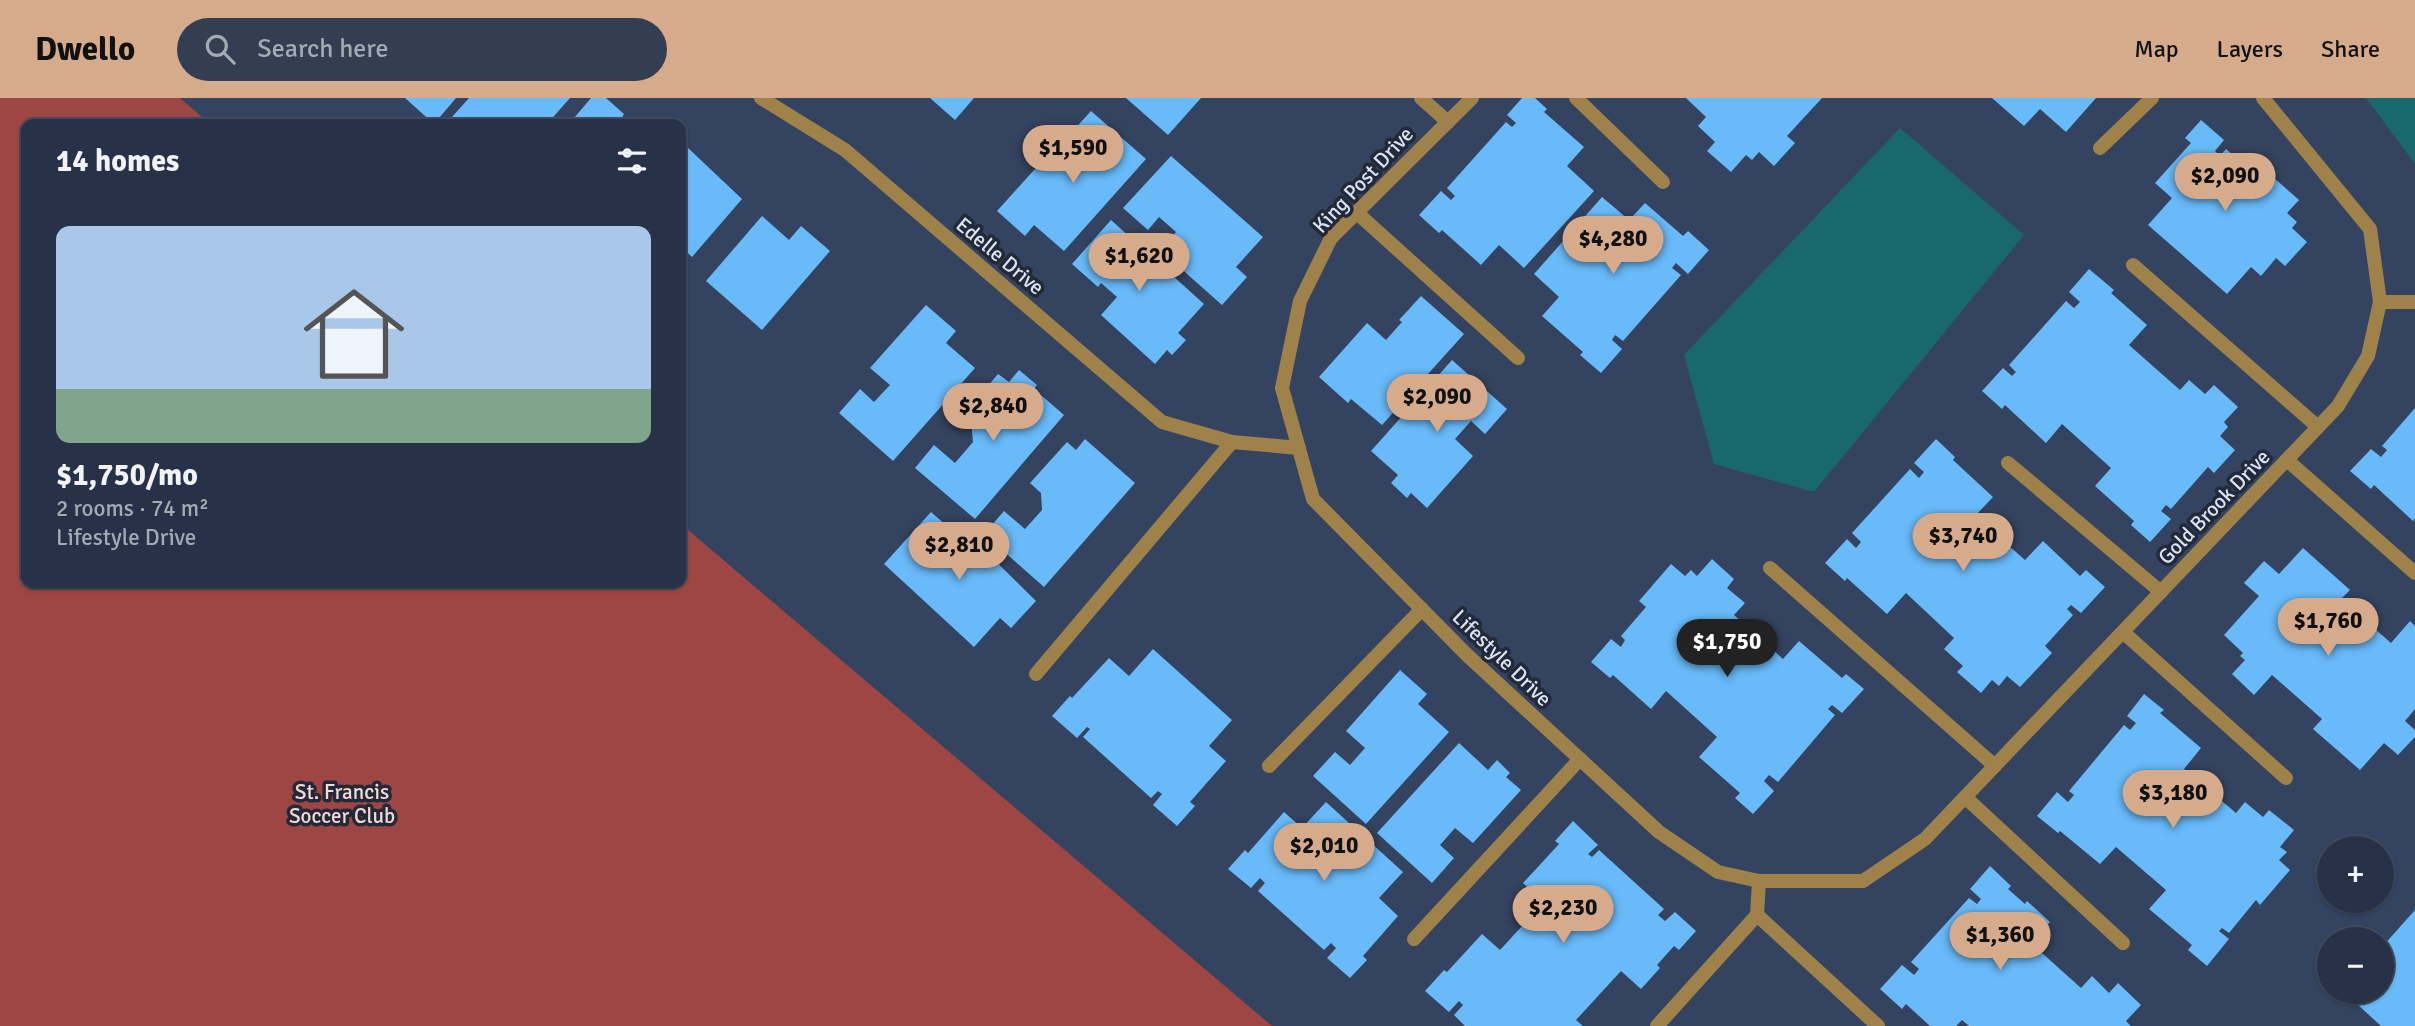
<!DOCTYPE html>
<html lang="en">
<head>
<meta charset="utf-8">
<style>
	:root { --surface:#273248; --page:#333e52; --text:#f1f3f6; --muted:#a4aab4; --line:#434d60; --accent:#d6ab8b }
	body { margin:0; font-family:Signika,sans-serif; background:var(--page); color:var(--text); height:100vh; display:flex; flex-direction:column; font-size:26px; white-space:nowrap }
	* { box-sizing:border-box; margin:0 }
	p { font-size:23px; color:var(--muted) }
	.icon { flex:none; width:38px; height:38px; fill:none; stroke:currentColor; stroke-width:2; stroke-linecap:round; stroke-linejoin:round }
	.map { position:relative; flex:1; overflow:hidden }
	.side { position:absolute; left:21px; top:21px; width:665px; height:469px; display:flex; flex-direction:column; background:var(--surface); border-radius:14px; box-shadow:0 2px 5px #0004,0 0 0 2px var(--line) }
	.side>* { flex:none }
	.buttons { position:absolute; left:2317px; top:738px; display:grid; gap:14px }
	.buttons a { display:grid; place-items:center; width:77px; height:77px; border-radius:50%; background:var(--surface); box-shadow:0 2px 5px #0004,0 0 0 2px var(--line); font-size:35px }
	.price { position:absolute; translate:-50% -60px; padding:0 16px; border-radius:24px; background:var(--accent); color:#111; font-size:23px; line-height:46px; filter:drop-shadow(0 2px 4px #0008) }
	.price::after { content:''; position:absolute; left:50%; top:42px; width:21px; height:16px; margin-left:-10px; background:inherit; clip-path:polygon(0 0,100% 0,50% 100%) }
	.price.selected { background:#222; color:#fff }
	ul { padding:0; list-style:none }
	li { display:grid; align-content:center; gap:14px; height:371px; padding:0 35px }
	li+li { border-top:2px solid var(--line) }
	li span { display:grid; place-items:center; height:217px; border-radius:14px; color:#555 }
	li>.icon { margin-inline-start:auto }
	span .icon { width:126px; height:126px; fill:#fffc; stroke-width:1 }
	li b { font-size:30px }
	h2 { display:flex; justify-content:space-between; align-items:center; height:84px; padding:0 35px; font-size:30px }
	header { display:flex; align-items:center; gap:42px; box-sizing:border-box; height:98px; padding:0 35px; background:var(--accent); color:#111 }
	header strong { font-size:33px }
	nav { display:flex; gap:38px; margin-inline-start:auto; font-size:24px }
	.search { width:490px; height:63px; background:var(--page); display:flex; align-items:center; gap:18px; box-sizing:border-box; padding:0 24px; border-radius:38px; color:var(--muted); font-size:26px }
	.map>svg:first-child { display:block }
</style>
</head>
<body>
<header>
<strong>Dwello</strong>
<div class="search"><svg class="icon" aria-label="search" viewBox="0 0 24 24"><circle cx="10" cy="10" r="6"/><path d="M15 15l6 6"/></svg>Search here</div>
<nav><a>Map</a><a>Layers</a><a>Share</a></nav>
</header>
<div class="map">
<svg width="2415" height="928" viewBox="0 0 2415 928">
	<rect width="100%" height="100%" fill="#344360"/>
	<path fill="#9d4643" d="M 0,0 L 180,0 L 210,26 L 26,26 L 26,485 L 681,485 L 681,426 L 1272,928 L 0,928 Z"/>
	<path fill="#1a686f" d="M 2366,0 L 2415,0 L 2415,66 Z
		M 1900,30 L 2024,137 L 1814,394 L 1714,366 L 1684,257 Z"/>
	<path fill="#68baf9" d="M 405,0 L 456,0 L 434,26 Z
		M 469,0 L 570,0 L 547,26 L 461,26 L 452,19 Z
		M 591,0 L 606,0 L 624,16 L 620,23 L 624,26 L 569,26 Z
		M 930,0 L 974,0 L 955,22 Z
		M 1126,0 L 1201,0 L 1168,37 Z
		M 1522,0 L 1535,0 L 1547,11 L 1544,14 L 1584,49 L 1567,68 L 1594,93 L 1524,170 L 1499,147 L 1481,167 L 1442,132 L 1439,135 L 1419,117 L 1441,93 L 1451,102 L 1455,98 L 1447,90 L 1506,24 L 1512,29 L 1516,25 L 1507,17 Z
		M 1686,0 L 1822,0 L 1787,38 L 1795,45 L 1774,68 L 1759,54 L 1752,62 L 1746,57 L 1731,74 L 1707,53 L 1715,44 L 1698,28 L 1706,19 Z
		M 1992,0 L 2096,0 L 2066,34 L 2040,11 L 2024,28 Z
		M 1091,13 L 1146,61 L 1064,153 L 1034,127 L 1025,138 L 997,113 L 1052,52 L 1069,67 L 1085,49 L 1070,36 Z
		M 2201,22 L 2224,42 L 2215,53 L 2220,58 L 2226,51 L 2258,79 L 2265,72 L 2299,102 L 2287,115 L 2297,124 L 2292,130 L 2307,144 L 2285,168 L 2276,160 L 2261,178 L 2251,169 L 2227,196 L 2148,127 L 2172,100 L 2155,85 L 2191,45 L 2185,40 Z
		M 687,49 L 742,101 L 692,159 L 681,149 L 681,57 Z
		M 1171,58 L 1263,139 L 1236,169 L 1247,179 L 1222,207 L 1160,152 L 1176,134 L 1159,119 L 1148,132 L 1123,110 Z
		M 1602,99 L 1629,122 L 1645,105 L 1683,138 L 1688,133 L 1709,152 L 1688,176 L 1676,165 L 1672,170 L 1681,177 L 1623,243 L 1615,237 L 1612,242 L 1622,251 L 1601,275 L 1580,257 L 1583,254 L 1542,218 L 1559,199 L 1534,176 Z
		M 762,118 L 789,142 L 801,128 L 830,153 L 762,232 L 706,183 Z
		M 1111,122 L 1204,206 L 1178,235 L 1186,242 L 1172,257 L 1167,252 L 1155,266 L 1101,217 L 1117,199 L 1101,185 L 1098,189 L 1072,166 Z
		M 2089,171 L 2114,192 L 2111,195 L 2147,227 L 2129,247 L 2180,292 L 2189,282 L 2205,296 L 2214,287 L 2238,309 L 2224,324 L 2228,329 L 2220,338 L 2235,352 L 2214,375 L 2208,369 L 2171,411 L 2166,407 L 2161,413 L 2171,421 L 2150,444 L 2131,427 L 2134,423 L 2095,388 L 2111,370 L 2062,326 L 2046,345 L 2005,307 L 2002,311 L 1982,293 L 2003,270 L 2012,278 L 2016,274 L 2009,267 L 2066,203 L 2074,210 L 2080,204 L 2069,194 Z
		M 1421,198 L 1464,236 L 1382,327 L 1351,301 L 1348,305 L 1319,279 L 1367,225 L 1386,242 L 1402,224 L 1399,222 Z
		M 926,207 L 956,233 L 946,245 L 975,270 L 893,363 L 839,315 L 860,291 L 874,304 L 890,287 L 870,270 Z
		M 1452,262 L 1507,311 L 1485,336 L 1471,323 L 1455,341 L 1473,358 L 1427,410 L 1411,395 L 1407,400 L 1391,385 L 1398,377 L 1371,353 Z
		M 1019,272 L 1037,287 L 1034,291 L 1064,317 L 975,421 L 915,370 L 934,347 L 955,365 L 973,344 L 971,324 L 963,317 L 998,276 L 1009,284 Z
		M 2415,310 L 2415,420 L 2413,423 L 2374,387 L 2371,391 L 2350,373 L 2371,351 L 2381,359 L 2387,352 L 2382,348 Z
		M 1085,341 L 1135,385 L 1044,489 L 984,436 L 1004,413 L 1025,431 L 1042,412 L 1041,395 L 1030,385 L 1067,344 L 1076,352 Z
		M 1936,341 L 1955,359 L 1953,362 L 1993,399 L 1975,418 L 2025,462 L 2043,443 L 2080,478 L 2086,472 L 2105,489 L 2081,515 L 2071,507 L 2067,511 L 2073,517 L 2045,548 L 2052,555 L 2020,589 L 2007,578 L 1999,588 L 1992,582 L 1981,595 L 1957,574 L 1963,568 L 1944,551 L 1954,540 L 1906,495 L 1887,516 L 1847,480 L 1845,483 L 1825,465 L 1847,441 L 1856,450 L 1861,444 L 1852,435 L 1910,371 L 1919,380 L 1924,374 L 1914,365 Z
		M 931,414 L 955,435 L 942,448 L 957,462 L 975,443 L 1036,503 L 1011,530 L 1000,520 L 974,549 L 884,466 Z
		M 2303,450 L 2350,492 L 2341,501 L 2391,545 L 2410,523 L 2415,528 L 2415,611 L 2405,623 L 2415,632 L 2415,639 L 2398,657 L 2384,645 L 2360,672 L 2313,631 L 2322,621 L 2272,577 L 2254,597 L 2232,576 L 2245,562 L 2240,558 L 2243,555 L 2224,537 L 2259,498 L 2244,485 L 2264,463 L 2279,476 Z
		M 1712,461 L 1734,481 L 1727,490 L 1745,505 L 1734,517 L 1783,561 L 1799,543 L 1842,580 L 1846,576 L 1864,591 L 1842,615 L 1832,607 L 1828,611 L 1835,617 L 1778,684 L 1769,677 L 1764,683 L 1774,693 L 1753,716 L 1735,700 L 1740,695 L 1699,659 L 1717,639 L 1666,593 L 1651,611 L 1613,577 L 1610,580 L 1591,564 L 1611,541 L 1621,549 L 1625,542 L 1621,538 L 1646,509 L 1639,503 L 1671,466 L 1685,478 L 1691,472 L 1697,478 Z
		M 1153,551 L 1232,622 L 1209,648 L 1226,663 L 1190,704 L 1195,708 L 1177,728 L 1153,707 L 1162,696 L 1158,693 L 1151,700 L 1083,639 L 1090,631 L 1087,629 L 1077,640 L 1052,618 L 1070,598 L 1072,600 L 1109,560 L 1129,578 Z
		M 1400,572 L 1427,596 L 1418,606 L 1449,634 L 1366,726 L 1313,678 L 1335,654 L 1350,667 L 1365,650 L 1346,633 Z
		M 2144,596 L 2164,612 L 2160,615 L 2201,650 L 2184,671 L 2236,715 L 2245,704 L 2263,719 L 2269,712 L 2294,732 L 2280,749 L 2287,754 L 2279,762 L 2290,772 L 2260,807 L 2256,802 L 2229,835 L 2222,830 L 2219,833 L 2229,841 L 2207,868 L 2188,852 L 2192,847 L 2149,811 L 2166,792 L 2116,749 L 2100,766 L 2060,733 L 2058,735 L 2037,718 L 2057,694 L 2068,704 L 2074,697 L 2069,693 L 2124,627 L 2130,632 L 2136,625 L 2127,618 Z
		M 1459,645 L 1488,672 L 1497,662 L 1510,675 L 1506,679 L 1521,692 L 1473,745 L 1455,730 L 1440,747 L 1454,760 L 1432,785 L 1377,735 Z
		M 1326,704 L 1403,774 L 1379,800 L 1398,818 L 1363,858 L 1367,862 L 1350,880 L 1327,860 L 1336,850 L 1331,845 L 1324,852 L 1258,793 L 1265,785 L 1260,780 L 1251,790 L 1228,771 L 1245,752 L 1248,755 L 1284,714 L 1302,730 Z
		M 1573,723 L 1598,747 L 1588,756 L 1592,759 L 1599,752 L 1664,811 L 1658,817 L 1665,823 L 1675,814 L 1696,833 L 1679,852 L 1674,848 L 1657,867 L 1660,870 L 1641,891 L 1621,873 L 1576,922 L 1583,928 L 1465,928 L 1454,917 L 1463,907 L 1459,903 L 1449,914 L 1425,893 L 1444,872 L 1447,874 L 1482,836 L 1500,852 L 1544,804 L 1523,785 L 1559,746 L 1555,743 Z
		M 1990,768 L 2011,788 L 2008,791 L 2025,806 L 2027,803 L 2050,824 L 2031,845 L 2081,890 L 2092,878 L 2109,895 L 2118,885 L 2141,907 L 2126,923 L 2131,928 L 1969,928 L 1962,922 L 1956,928 L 1930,928 L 1906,906 L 1902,911 L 1880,891 L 1902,867 L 1914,877 L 1919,871 L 1911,864 L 1969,800 L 1977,806 L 1981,801 L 1970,791 Z
		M 2415,812 L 2415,928 L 2381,928 L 2344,894 L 2382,894 L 2382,849 Z"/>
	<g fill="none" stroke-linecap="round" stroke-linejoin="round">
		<path stroke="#9e824a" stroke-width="14" d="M 1421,0 L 1448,24
			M 1576,0 L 1663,84
			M 2100,50 L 2152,0
			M 1356,114 L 1518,260
			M 2133,167 L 2318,329
			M 2380,204 L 2415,204
			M 2287,362 L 2415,475
			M 2008,365 L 2161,494
			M 1770,470 L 1995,668
			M 2123,534 L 2286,680
			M 1036,576 L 1232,344
			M 1269,668 L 1422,511
			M 1965,699 L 2123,845
			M 1759,783 L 1757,817 L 1878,928
			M 1414,841 L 1580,661
			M 1657,928 L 1757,817"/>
		<path stroke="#9e824a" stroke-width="14" d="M 761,0 L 845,52 L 1162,324 L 1232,344 L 1299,350
			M 1472,0 L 1331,140 L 1300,203 L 1282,290 L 1313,401 L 1467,557 L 1659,734 L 1718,774 L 1759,783 L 1863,783 L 1925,741 L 2338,308 L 2368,258 L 2380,204 L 2370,131 L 2263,0"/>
	</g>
	<g text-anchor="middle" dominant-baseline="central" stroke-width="7" stroke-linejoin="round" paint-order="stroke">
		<g font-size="21" fill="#dbe4f6" stroke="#222937">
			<text transform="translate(1363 82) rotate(-47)">King Post Drive</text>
			<text transform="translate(1000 158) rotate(40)">Edelle Drive</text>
			<text transform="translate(2214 409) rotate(-46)">Gold Brook Drive</text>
			<text transform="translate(1502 560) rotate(44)">Lifestyle Drive</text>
		</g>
		<g font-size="21" fill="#f4d9d6" stroke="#222937">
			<text x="342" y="694">St. Francis<tspan x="342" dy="24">Soccer Club</tspan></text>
		</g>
	</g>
</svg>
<div class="buttons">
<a>+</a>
<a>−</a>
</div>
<b class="price" style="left:1073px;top:87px">$1,590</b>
<b class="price" style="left:2225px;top:115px">$2,090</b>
<b class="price" style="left:1613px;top:178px">$4,280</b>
<b class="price" style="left:1139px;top:195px">$1,620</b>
<b class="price" style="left:1437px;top:336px">$2,090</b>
<b class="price" style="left:993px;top:345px">$2,840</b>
<b class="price" style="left:1963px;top:475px">$3,740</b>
<b class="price" style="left:959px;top:484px">$2,810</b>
<b class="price" style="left:2328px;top:560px">$1,760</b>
<b class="price selected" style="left:1727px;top:581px">$1,750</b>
<b class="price" style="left:2173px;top:732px">$3,180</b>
<b class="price" style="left:1324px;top:785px">$2,010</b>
<b class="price" style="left:1563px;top:847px">$2,230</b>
<b class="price" style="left:2000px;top:874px">$1,360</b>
<section class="side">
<h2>14 homes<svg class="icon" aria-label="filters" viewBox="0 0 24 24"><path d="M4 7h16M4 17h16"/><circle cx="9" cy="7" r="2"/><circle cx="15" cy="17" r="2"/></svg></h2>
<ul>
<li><span style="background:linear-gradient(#a9c7e8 75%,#7fa58c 0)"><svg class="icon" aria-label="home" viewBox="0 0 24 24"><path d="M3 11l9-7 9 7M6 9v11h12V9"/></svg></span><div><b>$1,750/mo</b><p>2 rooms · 74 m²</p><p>Lifestyle Drive</p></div></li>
</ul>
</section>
</div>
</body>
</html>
